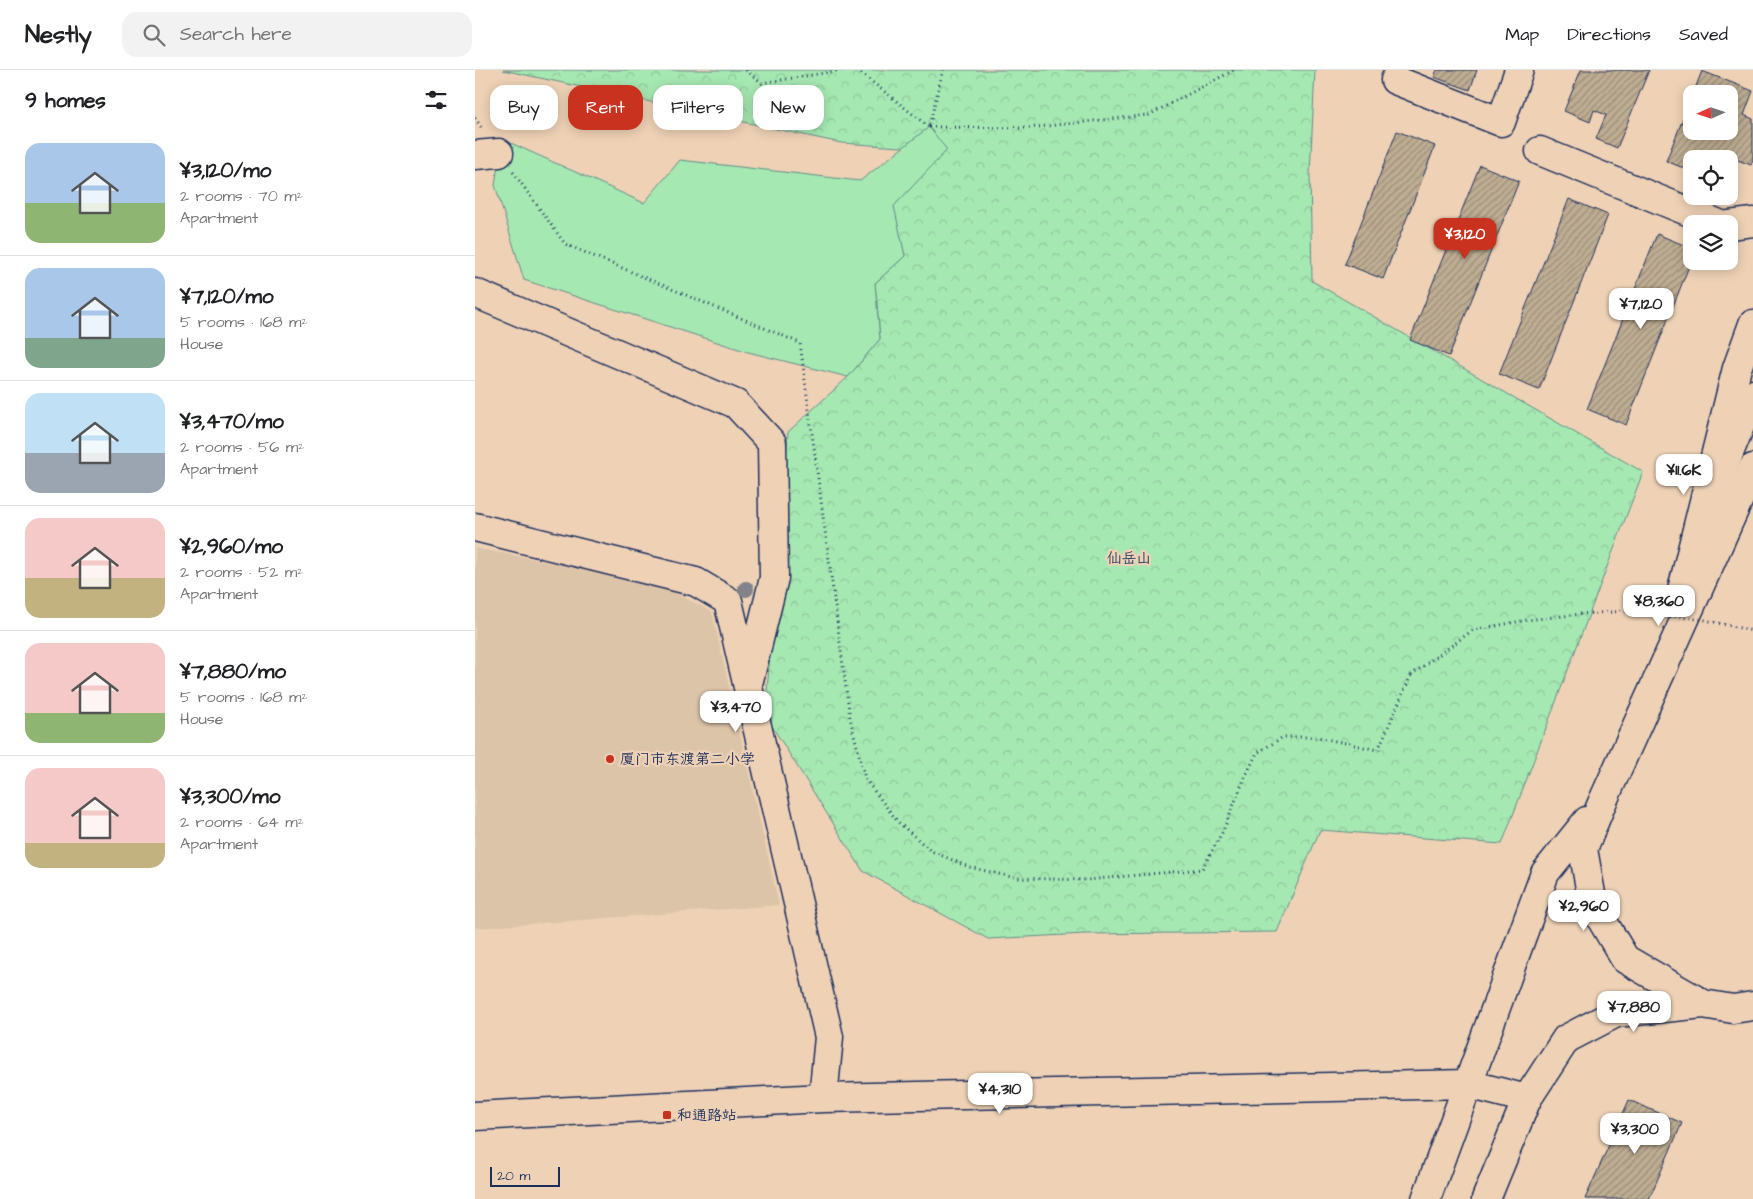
<!DOCTYPE html>
<html lang="en">
<head>
<meta charset="utf-8">
<style>
	:root { --surface:#fff; --page:#f2f2f2; --text:#202124; --muted:#757577; --line:#e0e0e0; --accent:#c8321e }
	body { margin:0; font-family:"Architects Daughter","LXGW WenKai TC",sans-serif; background:var(--page); color:var(--text); height:100vh; display:flex; flex-direction:column; font-size:19px; white-space:nowrap }
	* { box-sizing:border-box; margin:0 }
	p { font-size:16px; color:var(--muted) }
	.icon { flex:none; width:28px; height:28px; fill:none; stroke:currentColor; stroke-width:2; stroke-linecap:round; stroke-linejoin:round }
	.map { position:relative; flex:1; overflow:hidden }
	.panel { display:flex; flex-direction:column; background:var(--surface); width:475px }
	.panel>* { flex:none }
	.guide { position:absolute; left:15px; top:15px; width:475px; height:45px; display:flex; gap:10px }
	.needle { width:32px; rotate:267deg }
	.controls { position:absolute; left:1208px; top:15px; display:grid; gap:10px }
	.controls a { display:grid; place-items:center; width:55px; height:55px; border-radius:10px; background:var(--surface); box-shadow:0 2px 12px #0003; font-size:25px }
	.scale { position:absolute; left:15px; bottom:12px; width:70px; box-sizing:border-box; padding-left:5px; border:2px solid #1b2f5e; border-top:0; font-size:14px; line-height:18px; white-space:nowrap; color:#1b2f5e; -webkit-text-stroke:4px #efd2b6; paint-order:stroke }
	.price { position:absolute; translate:-50% -42px; padding:0 11px; border-radius:10px; background:#fff; color:#222; font-size:16px; line-height:32px; filter:drop-shadow(0 1px 2px #0008) }
	.price::after { content:''; position:absolute; left:50%; top:30px; width:15px; height:11px; margin-left:-8px; background:inherit; clip-path:polygon(0 0,100% 0,50% 100%) }
	.price.current { background:var(--accent); color:#fff }
	ul { padding:0; list-style:none }
	li { display:flex; align-items:center; gap:15px; height:125px; padding:0 25px }
	li+li { border-top:1px solid var(--line) }
	li span { display:grid; place-items:center; flex:none; width:140px; height:100px; border-radius:15px; color:#555 }
	li>.icon { margin-inline-start:auto }
	span .icon { width:60px; height:60px; fill:#fffc; stroke-width:1 }
	li b { font-size:21px }
	h2 { display:flex; justify-content:space-between; align-items:center; height:60px; padding:0 25px; font-size:21px }
	.pill { padding:0 18px; border-radius:15px; background:var(--surface); box-shadow:0 2px 12px #0003; font-size:18px; line-height:45px }
	.pill.current { background:var(--accent); color:#fff }
	header { display:flex; align-items:center; gap:30px; box-sizing:border-box; height:70px; padding:0 25px; background:var(--surface); border-bottom:1px solid var(--line) }
	header strong { font-size:24px }
	nav { display:flex; gap:28px; margin-inline-start:auto; font-size:18px }
	.search { width:350px; height:45px; background:var(--page); display:flex; align-items:center; gap:12px; box-sizing:border-box; padding:0 18px; border-radius:15px; color:var(--muted); font-size:19px }
	main { display:flex; flex:1; min-height:0 }
	.map>svg:first-child { display:block }
</style>
</head>
<body>
<header>
<strong>Nestly</strong>
<div class="search"><svg class="icon" aria-label="search" viewBox="0 0 24 24"><circle cx="10" cy="10" r="6"/><path d="M15 15l6 6"/></svg>Search here</div>
<nav><a>Map</a><a>Directions</a><a>Saved</a></nav>
</header>
<main>
<section class="panel">
<h2>9 homes<svg class="icon" aria-label="filters" viewBox="0 0 24 24"><path d="M4 7h16M4 17h16"/><circle cx="9" cy="7" r="2"/><circle cx="15" cy="17" r="2"/></svg></h2>
<ul>
<li><span style="background:linear-gradient(#a9c7e8 60%,#8fb573 0)"><svg class="icon" aria-label="home" viewBox="0 0 24 24"><path d="M3 11l9-7 9 7M6 9v11h12V9"/></svg></span><div><b>¥3,120/mo</b><p>2 rooms · 70 m²</p><p>Apartment</p></div></li>
<li><span style="background:linear-gradient(#a9c7e8 70%,#7fa58c 0)"><svg class="icon" aria-label="home" viewBox="0 0 24 24"><path d="M3 11l9-7 9 7M6 9v11h12V9"/></svg></span><div><b>¥7,120/mo</b><p>5 rooms · 168 m²</p><p>House</p></div></li>
<li><span style="background:linear-gradient(#bfe0f5 60%,#9aa5b1 0)"><svg class="icon" aria-label="home" viewBox="0 0 24 24"><path d="M3 11l9-7 9 7M6 9v11h12V9"/></svg></span><div><b>¥3,470/mo</b><p>2 rooms · 56 m²</p><p>Apartment</p></div></li>
<li><span style="background:linear-gradient(#f6c9c9 60%,#c2b280 0)"><svg class="icon" aria-label="home" viewBox="0 0 24 24"><path d="M3 11l9-7 9 7M6 9v11h12V9"/></svg></span><div><b>¥2,960/mo</b><p>2 rooms · 52 m²</p><p>Apartment</p></div></li>
<li><span style="background:linear-gradient(#f6c9c9 70%,#8fb573 0)"><svg class="icon" aria-label="home" viewBox="0 0 24 24"><path d="M3 11l9-7 9 7M6 9v11h12V9"/></svg></span><div><b>¥7,880/mo</b><p>5 rooms · 168 m²</p><p>House</p></div></li>
<li><span style="background:linear-gradient(#f6c9c9 75%,#c2b280 0)"><svg class="icon" aria-label="home" viewBox="0 0 24 24"><path d="M3 11l9-7 9 7M6 9v11h12V9"/></svg></span><div><b>¥3,300/mo</b><p>2 rooms · 64 m²</p><p>Apartment</p></div></li>
</ul>
</section>
<div class="map">
<svg width="1278" height="1129" viewBox="0 0 1278 1129">
	<defs>
		<pattern id="forest-crowns" width="20" height="18" patternUnits="userSpaceOnUse" patternTransform="scale(1.25)"><rect width="20" height="18" fill="#a6e8b2"/><path d="M2 6a3 3 0 1 1 6 0M12 15a3 3 0 1 1 6 0" fill="none" stroke="#8ec79c"/></pattern>
		<pattern id="building-hatch" width="6" height="6" patternUnits="userSpaceOnUse" patternTransform="scale(1.25)"><rect width="6" height="6" fill="#bead92"/><path d="M-1 1l2-2M0 6l6-6M5 7l2-2" fill="none" stroke="#9a8d7a"/></pattern>
	</defs>
	<rect width="100%" height="100%" fill="#efd2b6"/>
	<filter id="ink" filterUnits="userSpaceOnUse"><feTurbulence type="fractalNoise" baseFrequency=".02" numOctaves="2"/><feDisplacementMap in="SourceGraphic" scale="10" xChannelSelector="R" yChannelSelector="G"/><feConvolveMatrix kernelMatrix="1 2 1 2 8 2 1 2 1" color-interpolation-filters="sRGB"/></filter>
	<g filter="url(#ink)">
		<path fill="#dcc4a9" d="M 0,478 L 138,504 L 199,522 L 237,542 L 304,835 L 0,858 Z"/>
		<path fill="url(#forest-crowns)" stroke="#608c88" d="M 28,0 L 840,0 L 835,104 L 837,211 L 1168,402 L 1027,774 L 845,760 L 802,862 L 610,864 L 513,869 L 388,801 L 290,645 L 313,362 L 373,307 L 405,269 L 400,213 L 430,186 L 418,136 L 471,80 L 366,73 Z"/>
		<path fill="#a6e8b2" stroke="#608c88" d="M 454,57 L 472,80 L 419,136 L 430,186 L 400,213 L 405,269 L 373,307 L 273,282 L 49,210 L 20,115 L 27,69 L 169,133 L 205,90 L 385,111 Z"/>
		<path fill="url(#building-hatch)" stroke="#1b2f5e" d="M 962,0 L 1002,0 L 995,20 L 959,7 Z
			M 1106,0 L 1174,0 L 1142,78 L 1121,69 L 1131,45 L 1119,40 L 1115,52 L 1089,41 Z
			M 1227,1 L 1278,21 L 1269,45 L 1278,49 L 1278,89 L 1276,95 L 1252,86 L 1251,89 L 1216,89 L 1216,101 L 1191,91 L 1216,29 L 1216,61 L 1254,61 L 1254,24 L 1218,24 Z
			M 922,61 L 960,76 L 908,209 L 870,194 Z
			M 1005,95 L 1044,111 L 974,286 L 935,270 Z
			M 1094,129 L 1133,145 L 1064,320 L 1024,304 Z
			M 1182,164 L 1216,178 L 1216,191 L 1151,355 L 1112,339 Z
			M 1154,1030 L 1207,1053 L 1174,1129 L 1110,1129 Z"/>
		<g fill="none" stroke-linecap="round" stroke-linejoin="round">
			<g stroke="#1b2f5e" stroke-width="31">
				<path id="minor" d="M 920,10 L 1026,52 L 1044,0
					M 1065,81 L 1244,154
					M 0,85 L 24,83
					M 1254,155 L 1278,152
					M 0,223 L 261,334 L 297,373 L 299,508 L 274,610
					M 0,457 L 221,512 L 253,531 L 354,967 L 348,1028
					M 0,1046 L 348,1028 L 993,1014 L 1052,1029"/>
			</g>
			<g stroke="#1b2f5e" stroke-width="31">
				<path id="major" d="M 1204,532 L 1262,298 L 1278,254
					M 1228,934 L 1150,889 L 1118,835 L 1108,779 L 1127,733 L 1278,398
					M 951,1129 L 1070,803 L 1112,751
					M 1011,1129 L 1052,1029 L 1091,969 L 1141,943 L 1228,934 L 1258,939 L 1278,936"/>
			</g>
			<g stroke="#1b2f5e" stroke-width="31">
				<path id="highway" d="M 1224,457 L 1278,324"/>
			</g>
			<path stroke="#1b2f5e" stroke-width="3" stroke-dasharray="1 4" stroke-linecap="butt" d="M 271,0 L 287,13 L 368,0
				M 382,0 L 454,57 L 468,0
				M 0,48 L 8,60
				M 454,57 L 553,58 L 674,45 L 759,0
				M 38,102 L 90,174 L 325,273 L 375,648 L 390,709 L 423,752 L 456,781 L 494,797 L 541,808 L 612,810 L 727,799 L 748,761 L 770,707 L 782,683 L 808,667 L 842,667 L 903,680 L 936,605"/>
			<use href="#minor" stroke="#efd2b6" stroke-width="28"/>
			<use href="#major" stroke="#efd2b6" stroke-width="28"/>
			<use href="#highway" stroke="#efd2b6" stroke-width="28"/>
			<path stroke="#1b2f5e" stroke-width="3" stroke-dasharray="1 4" stroke-linecap="butt" d="M 936,605 L 998,560 L 1052,550 L 1106,544 L 1153,541 L 1230,550 L 1278,561"/>
		</g>
		<circle fill="#82838a" cx="271" cy="519" r="8"/>
	</g>
	<g fill="#c8321e" stroke="#efd2b6" stroke-width="2">
		<circle cx="135" cy="689" r="5"/>
		<rect x="187" y="1040" width="10" height="10" rx="2.5"/>
	</g>
	<g text-anchor="middle" dominant-baseline="central" stroke-width="4.5" stroke-linejoin="round" paint-order="stroke">
		<g font-size="15" fill="#294266" stroke="#efd2b6">
			<text x="654" y="488">仙岳山</text>
		</g>
		<g font-size="15" fill="#1b2f5e" stroke="#efd2b6" text-anchor="start">
			<text x="145" y="689">厦门市东渡第二小学</text>
			<text x="202" y="1045">和通路站</text>
		</g>
	</g>
</svg>
<div class="controls">
<a><svg class="needle" viewBox="-14 -14 28 28"><path d="M0-13l5 13h-10z" fill="#e53935"/><path d="M0 13l5-13h-10z" fill="#757577"/></svg></a>
<a><svg class="icon" aria-label="locate" viewBox="0 0 24 24"><circle cx="12" cy="12" r="6"/><path d="M12 2v4M12 18v4M2 12h4M18 12h4"/></svg></a>
<a><svg class="icon" aria-label="layers" viewBox="0 0 24 24"><path d="M12 4l9 5-9 5-9-5zM3 14l9 5 9-5"/></svg></a>
</div>
<div class="scale">20 m</div>
<b class="price current" style="left:990px;top:190px">¥3,120</b>
<b class="price" style="left:1166px;top:260px">¥7,120</b>
<b class="price" style="left:1209px;top:426px">¥11.6K</b>
<b class="price" style="left:1184px;top:557px">¥8,360</b>
<b class="price" style="left:261px;top:663px">¥3,470</b>
<b class="price" style="left:1109px;top:862px">¥2,960</b>
<b class="price" style="left:1159px;top:963px">¥7,880</b>
<b class="price" style="left:525px;top:1045px">¥4,310</b>
<b class="price" style="left:1160px;top:1085px">¥3,300</b>
<div class="guide">
<a class="pill">Buy</a>
<a class="pill current">Rent</a>
<a class="pill">Filters</a>
<a class="pill">New</a>
</div>
</div>
</main>
</body>
</html>
